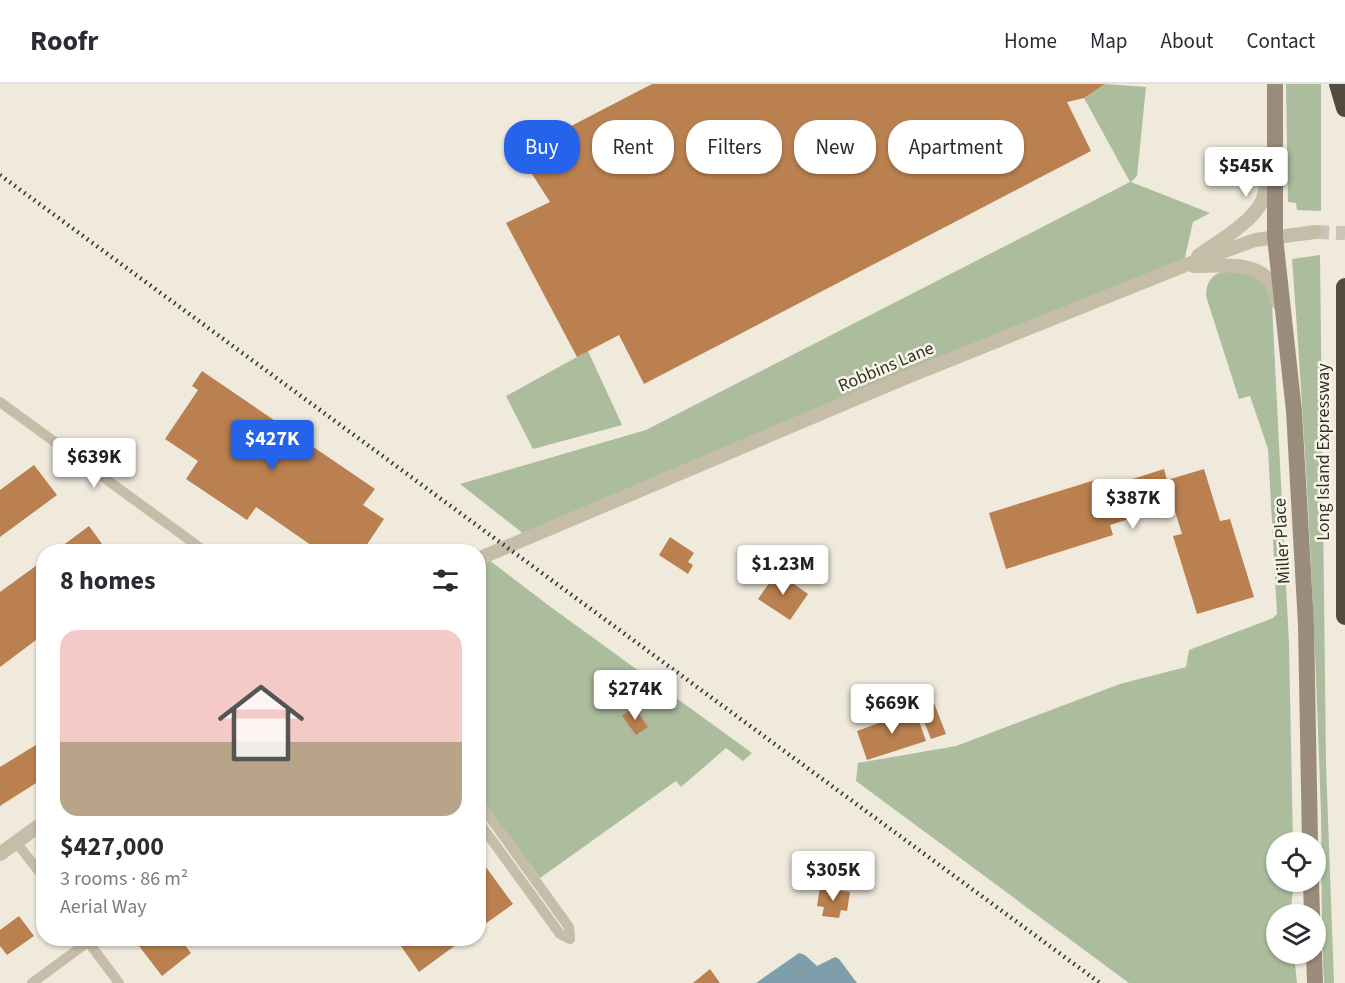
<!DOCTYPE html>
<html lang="en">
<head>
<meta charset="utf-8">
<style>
	:root { --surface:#fff; --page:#f7f7f7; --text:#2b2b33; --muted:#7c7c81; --line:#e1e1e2; --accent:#2563eb }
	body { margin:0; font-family:"Source Sans 3",sans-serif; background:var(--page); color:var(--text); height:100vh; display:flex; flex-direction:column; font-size:22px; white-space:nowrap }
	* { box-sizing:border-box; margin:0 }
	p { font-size:20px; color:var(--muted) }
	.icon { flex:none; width:33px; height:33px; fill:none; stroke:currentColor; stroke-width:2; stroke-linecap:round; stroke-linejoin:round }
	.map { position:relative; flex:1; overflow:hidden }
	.sheet { position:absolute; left:36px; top:460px; width:450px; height:402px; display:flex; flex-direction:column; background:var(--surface); border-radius:24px; box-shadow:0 2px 4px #0004 }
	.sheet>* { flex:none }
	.top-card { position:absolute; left:504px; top:36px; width:570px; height:54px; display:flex; gap:12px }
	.tools { position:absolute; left:1266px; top:748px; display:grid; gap:12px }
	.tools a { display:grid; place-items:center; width:60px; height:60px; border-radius:50%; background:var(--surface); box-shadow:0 2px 4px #0004; font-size:30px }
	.price { position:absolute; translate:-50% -51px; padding:0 14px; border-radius:6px; background:#fff; color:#222; font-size:20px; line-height:39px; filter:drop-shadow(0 2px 3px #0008) }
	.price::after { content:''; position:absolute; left:50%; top:36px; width:18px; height:14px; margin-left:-9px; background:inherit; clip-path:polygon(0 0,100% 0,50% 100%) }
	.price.selected { background:var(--accent); color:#fff }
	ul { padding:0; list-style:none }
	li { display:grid; align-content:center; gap:12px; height:318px; padding:0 24px }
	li+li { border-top:2px solid var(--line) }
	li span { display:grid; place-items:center; height:186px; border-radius:18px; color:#555 }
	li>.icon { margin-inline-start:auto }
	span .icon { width:108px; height:108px; fill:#fffc; stroke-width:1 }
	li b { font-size:26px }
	h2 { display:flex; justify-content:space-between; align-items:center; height:72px; padding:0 24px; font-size:26px }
	.pill { padding:0 21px; border-radius:24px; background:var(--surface); box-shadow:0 2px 4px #0004; font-size:21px; line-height:54px }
	.pill.selected { background:var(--accent); color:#fff }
	header { display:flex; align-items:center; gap:36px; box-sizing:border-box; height:84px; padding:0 30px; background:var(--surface); border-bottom:2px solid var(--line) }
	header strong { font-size:28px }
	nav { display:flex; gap:33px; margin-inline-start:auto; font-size:21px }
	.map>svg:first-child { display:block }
</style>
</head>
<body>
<header>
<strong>Roofr</strong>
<nav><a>Home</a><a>Map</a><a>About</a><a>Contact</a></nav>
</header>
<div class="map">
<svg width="1345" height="899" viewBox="0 0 1345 899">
	<rect width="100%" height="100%" fill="#efeadc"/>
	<path fill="#abbd9d" d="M 1105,0 L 1146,3 L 1137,92 L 1131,98 L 1210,129 L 1193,138 L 1183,182 L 529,454 L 460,400 L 646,346 L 1130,98 L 1084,14 Z
		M 1286,0 L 1321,0 L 1321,127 L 1297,126 L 1296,119 L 1288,118 Z
		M 1320,171 L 1326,680 L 1334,899 L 1324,899 C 1321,843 1322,787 1321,731 C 1315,546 1306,360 1292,175 Z
		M 1239,185 C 1262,193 1267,196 1272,220 L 1289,560 L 1293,759 L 1276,759 L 1276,798 L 1294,798 L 1290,831 L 1276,831 L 1276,870 L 1294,870 L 1297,899 L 1129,899 L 856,697 L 858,679 L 956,662 L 1120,600 L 1186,583 L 1189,566 L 1273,534 L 1277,530 L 1268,365 L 1250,312 L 1239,315 L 1206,212 C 1207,189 1219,188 1239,185 Z
		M 588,267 L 622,341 L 533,365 L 506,312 Z
		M 485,473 L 548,521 L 752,669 L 743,677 L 726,664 L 681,703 L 676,697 L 540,794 L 479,711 L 478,475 Z"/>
	<path fill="#7d9eaa" d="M 799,869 L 805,871 L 817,882 L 835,873 L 839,875 L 857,899 L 756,899 Z"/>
	<path fill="#ba804f" d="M 652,0 L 1105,0 L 1084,14 L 1067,18 L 1091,67 L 644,300 L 619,251 L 577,273 L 506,139 L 550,118 L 532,90 L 523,67 Z
		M 202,287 L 375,405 L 363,421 L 384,435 L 362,468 L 321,468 L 256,423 L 247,436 L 186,395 L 198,377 L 165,355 L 198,306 L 192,302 Z
		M 34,381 L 57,411 L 0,453 L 0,406 Z
		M 1164,385 L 1167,396 L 1204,385 L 1220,437 L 1230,435 L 1254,513 L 1197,530 L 1173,452 L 1182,450 L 1173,421 L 1110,441 L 1113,451 L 1006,485 L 989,429 L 1095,396 L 1098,406 Z
		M 89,442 L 108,468 L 54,468 Z
		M 670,453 L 694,469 L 688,478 L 693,481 L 688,490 L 659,471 Z
		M 44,476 L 44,550 L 0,583 L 0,508 Z
		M 777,488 L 808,510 L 790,536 L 758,515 Z
		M 934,619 L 946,650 L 931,655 L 919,625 Z
		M 634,623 L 648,643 L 636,651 L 622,632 Z
		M 915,626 L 926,657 L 867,676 L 857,647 Z
		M 44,656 L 44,694 L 0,722 L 0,683 Z
		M 478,768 L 482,773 L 480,775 L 513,820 L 478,845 Z
		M 820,803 L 850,808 L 847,827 L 841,826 L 839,834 L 822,832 L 824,823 L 817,822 Z
		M 19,832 L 34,852 L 7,871 L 0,862 L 0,846 Z
		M 148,855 L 166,855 L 168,858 L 172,855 L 180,855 L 191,869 L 162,892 L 139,862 Z
		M 396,855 L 464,855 L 419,888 Z
		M 710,885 L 720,899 L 693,899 Z"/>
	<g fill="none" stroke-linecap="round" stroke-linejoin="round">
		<path stroke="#cac4b8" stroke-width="14" stroke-dasharray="14 7" stroke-linecap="butt" d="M 1315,148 L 1345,149"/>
		<path stroke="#c6bda9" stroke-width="10" d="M 0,318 L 206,468
			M 478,717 L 569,843 L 570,855
			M 478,737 L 560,850 L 570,855
			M 16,758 L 44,794
			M 86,855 L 119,899
			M 32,899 L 88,858"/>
		<path stroke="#c6bda9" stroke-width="14" d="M 1198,172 C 1217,158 1252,139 1262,117 C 1267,105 1267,89 1269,75
			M 1194,182 C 1216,182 1250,177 1267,194 C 1272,199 1276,211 1278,219
			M 478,475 L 902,295 L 1183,182 L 1255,156 L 1315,148
			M 0,770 L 44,738"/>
		<path stroke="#9a8c7a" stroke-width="16" d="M 1275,0 L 1275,153 L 1294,327 L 1306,541 L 1310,759
			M 1311,798 L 1312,831
			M 1314,870 L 1315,899"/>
		<path stroke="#544b40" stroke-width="18" d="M 1338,0 L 1345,24
			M 1345,203 L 1345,532"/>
		<path stroke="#342e28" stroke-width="4.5" stroke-dasharray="1.5 4.5" stroke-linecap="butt" d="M 0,91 L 1100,899"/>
	</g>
	<g text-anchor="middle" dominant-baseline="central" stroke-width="5" stroke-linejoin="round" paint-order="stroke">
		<g font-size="18" fill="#342e28" stroke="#f7f4e8">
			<text transform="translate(886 283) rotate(-23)">Robbins Lane</text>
			<text transform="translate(1323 368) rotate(-90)">Long Island Expressway</text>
			<text transform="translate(1282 457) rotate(-93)">Miller Place</text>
		</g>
	</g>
</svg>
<div class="tools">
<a><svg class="icon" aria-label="locate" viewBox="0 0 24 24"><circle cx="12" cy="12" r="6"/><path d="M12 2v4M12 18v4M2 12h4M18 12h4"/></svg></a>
<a><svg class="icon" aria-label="layers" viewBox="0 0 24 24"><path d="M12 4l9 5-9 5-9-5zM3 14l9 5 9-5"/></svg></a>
</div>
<b class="price" style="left:1246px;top:114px">$545K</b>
<b class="price selected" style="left:272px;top:387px">$427K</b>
<b class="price" style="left:94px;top:405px">$639K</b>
<b class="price" style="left:1133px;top:446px">$387K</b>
<b class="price" style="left:783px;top:512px">$1.23M</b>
<b class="price" style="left:635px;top:637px">$274K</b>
<b class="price" style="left:892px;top:651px">$669K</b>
<b class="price" style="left:833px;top:818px">$305K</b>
<div class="top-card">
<a class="pill selected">Buy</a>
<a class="pill">Rent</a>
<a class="pill">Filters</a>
<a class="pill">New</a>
<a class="pill">Apartment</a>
</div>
<section class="sheet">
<h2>8 homes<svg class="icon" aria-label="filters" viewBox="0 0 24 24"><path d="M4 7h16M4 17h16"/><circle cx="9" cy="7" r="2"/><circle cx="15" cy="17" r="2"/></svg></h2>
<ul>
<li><span style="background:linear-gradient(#f6c9c9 60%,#b9a48a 0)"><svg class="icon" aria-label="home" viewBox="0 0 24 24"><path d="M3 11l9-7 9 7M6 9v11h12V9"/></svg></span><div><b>$427,000</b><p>3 rooms · 86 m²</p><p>Aerial Way</p></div></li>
</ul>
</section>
</div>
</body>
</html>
